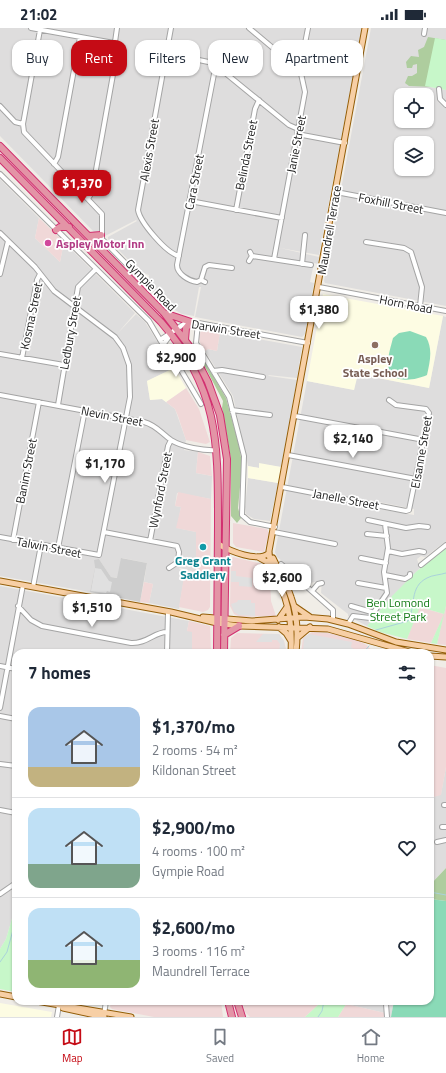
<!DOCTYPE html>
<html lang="en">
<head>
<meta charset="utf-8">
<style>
	:root { --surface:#fff; --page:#f6f6f7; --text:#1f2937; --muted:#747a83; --line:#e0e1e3; --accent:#c50b15 }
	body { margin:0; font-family:"Titillium Web",sans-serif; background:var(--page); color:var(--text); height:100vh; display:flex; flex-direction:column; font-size:15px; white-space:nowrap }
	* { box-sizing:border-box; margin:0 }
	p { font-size:13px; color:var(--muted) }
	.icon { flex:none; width:22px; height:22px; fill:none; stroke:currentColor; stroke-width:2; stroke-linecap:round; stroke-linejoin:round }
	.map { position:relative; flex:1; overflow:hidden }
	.panel { position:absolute; left:12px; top:621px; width:422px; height:356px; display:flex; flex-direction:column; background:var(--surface); border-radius:12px; box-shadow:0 1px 3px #0004 }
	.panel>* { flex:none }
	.hud { position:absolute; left:12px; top:12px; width:422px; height:36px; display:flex; gap:8px }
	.controls { position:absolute; left:394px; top:60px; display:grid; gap:8px }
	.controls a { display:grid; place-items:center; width:40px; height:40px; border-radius:8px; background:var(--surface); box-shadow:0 1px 3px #0004; font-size:20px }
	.price { position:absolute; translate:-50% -34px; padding:0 9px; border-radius:8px; background:#fff; color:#222; font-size:13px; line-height:26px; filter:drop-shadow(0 1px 2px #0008) }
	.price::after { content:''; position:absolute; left:50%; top:24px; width:12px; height:9px; margin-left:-6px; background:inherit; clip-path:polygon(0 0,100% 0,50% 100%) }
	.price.current { background:var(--accent); color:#fff }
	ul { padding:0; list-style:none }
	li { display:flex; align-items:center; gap:12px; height:100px; padding:0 16px }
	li+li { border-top:1px solid var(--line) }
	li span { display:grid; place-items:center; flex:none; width:112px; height:80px; border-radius:12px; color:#555 }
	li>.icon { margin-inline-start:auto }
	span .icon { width:48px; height:48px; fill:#fffc; stroke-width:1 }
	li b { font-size:17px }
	h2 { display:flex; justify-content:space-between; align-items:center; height:48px; padding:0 16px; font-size:17px }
	.chip { padding:0 14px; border-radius:12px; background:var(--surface); box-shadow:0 1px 3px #0004; font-size:14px; line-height:36px }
	.chip.current { background:var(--accent); color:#fff }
	.status { display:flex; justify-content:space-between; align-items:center; height:28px; padding:0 20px; background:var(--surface); direction:ltr }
	.status svg { height:11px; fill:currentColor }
	.tab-bar { display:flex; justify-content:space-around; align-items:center; height:56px; border-top:1px solid var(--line); background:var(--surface); font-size:11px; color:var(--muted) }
	.tab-bar a { display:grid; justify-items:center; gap:2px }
	.tab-bar .current { color:var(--accent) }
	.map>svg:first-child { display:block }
</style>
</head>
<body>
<div class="status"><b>21:02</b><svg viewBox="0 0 49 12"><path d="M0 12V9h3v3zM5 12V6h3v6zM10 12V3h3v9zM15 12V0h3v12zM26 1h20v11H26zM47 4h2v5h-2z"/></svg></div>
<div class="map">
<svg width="446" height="989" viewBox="0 0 446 989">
	<rect width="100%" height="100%" fill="#f0ede7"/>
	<path fill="#dedddd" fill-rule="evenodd" d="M 0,0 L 362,0 L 319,227 L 280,220 L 319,229 L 318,236 L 314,235 L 310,254 L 314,255 L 305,306 L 302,309 L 195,289 L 201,259 L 199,259 L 194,288 L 182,286 L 168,278 L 145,256 L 149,252 L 149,247 L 139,243 L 108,211 L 108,209 L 137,193 L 136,192 L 105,208 L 98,204 L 95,205 L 0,108 Z
		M 371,0 L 446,0 L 446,12 L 435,10 L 425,58 L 446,62 L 446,278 L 325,255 L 324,253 ZM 401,67 L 427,67 L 427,93 L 401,93 ZM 401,115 L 427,115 L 427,141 L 401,141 Z
		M 0,151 L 39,190 L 35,210 L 60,234 L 64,214 L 135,285 L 117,306 L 136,286 L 145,294 L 174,340 L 147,353 L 150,372 L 162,371 L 175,381 L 186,412 L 184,422 L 198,424 L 196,445 L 212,448 L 211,471 L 177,465 L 175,478 L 181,479 L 177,500 L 196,504 L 196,544 L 180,540 L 179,541 L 185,544 L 179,581 L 149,575 L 153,556 L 144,554 L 147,535 L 122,530 L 118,550 L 111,549 L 99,531 L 95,539 L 90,564 L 0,548 Z
		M 443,288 L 446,289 L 446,513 L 425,529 L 421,528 L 417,531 L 420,540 L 367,598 L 348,588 L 348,586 L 321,565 L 322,553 L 309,555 L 277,529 L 275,524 L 307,353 L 354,362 L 357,346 L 429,360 ZM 369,472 L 414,481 L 414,487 L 368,479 Z
		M 220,304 L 302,319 L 297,350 L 268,347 L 269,348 L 297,352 L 281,439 L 260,436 L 259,440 L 248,438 L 233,368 L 205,323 L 208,321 L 217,323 Z
		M 248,450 L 278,455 L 270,493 L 254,491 L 246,486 L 245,479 Z
		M 0,558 L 189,593 L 187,603 L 192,603 L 192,625 L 16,625 L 16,885 L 13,887 L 6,911 L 0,921 Z
		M 446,739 L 446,840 L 430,857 L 430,770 L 441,766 Z
		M 348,973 L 394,973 L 391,989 L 385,989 L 385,985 L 346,976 Z"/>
	<path fill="#f0d8d8" d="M 39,190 L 64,214 L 60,234 L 35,210 Z
		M 203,300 L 220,304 L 217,323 L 208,321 L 205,323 L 201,318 L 199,310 L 201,302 Z
		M 186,360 L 199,381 L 210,414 L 206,416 L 186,412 L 178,388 L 175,381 L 166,374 Z
		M 198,424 L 210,428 L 212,448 L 196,445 Z
		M 178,464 L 211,471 L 210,579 L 208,582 L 203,584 L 179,579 L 185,542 L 196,544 L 196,504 L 176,500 L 181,479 L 175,478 Z
		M 233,495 L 267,501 L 269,505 L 264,524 L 236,519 L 233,515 Z
		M 233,529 L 266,537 L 270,549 L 271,573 L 276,588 L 240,589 L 234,586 L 230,578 L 231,532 Z
		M 144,554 L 153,556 L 149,575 L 140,574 Z
		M 446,578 L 446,617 L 437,616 L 443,589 L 431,615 L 407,611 L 419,579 L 444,586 Z
		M 189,593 L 210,598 L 211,625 L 192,625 L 192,604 L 187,603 Z
		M 312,604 L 328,605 L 358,612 L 368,618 L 371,622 L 381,625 L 301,625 L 303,610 Z
		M 237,605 L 279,606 L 284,613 L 287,625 L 230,625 L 231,610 Z
		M 430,637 L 446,640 L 446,739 L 441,767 L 430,770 Z
		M 111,973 L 221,973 L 223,989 L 154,989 L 112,981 L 110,979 Z
		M 242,973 L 319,973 L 318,977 L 305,989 L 250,989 L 245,984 Z
		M 346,976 L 385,985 L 385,989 L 338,989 Z"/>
	<path fill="#fdfce3" d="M 323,266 L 443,288 L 429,360 L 358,346 L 354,362 L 307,353 Z
		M 174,340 L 186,360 L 166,374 L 162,371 L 150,372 L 147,353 Z
		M 259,435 L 281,439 L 278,455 L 248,450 L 248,438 L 259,440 Z
		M 0,975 L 52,984 L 51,989 L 0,989 Z"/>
	<path fill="#cecece" d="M 121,530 L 147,535 L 140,574 L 90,564 L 95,539 L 94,532 L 99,531 L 111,549 L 117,550 Z"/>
	<path fill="#aecd9e" d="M 428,9 L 446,12 L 436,59 L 409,58 L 405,55 L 408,48 L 412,48 L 417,45 L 417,36 L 413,37 L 412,40 L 407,40 L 406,34 L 411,28 L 419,29 L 418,22 L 424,19 Z
		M 194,315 L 226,370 L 240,421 L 242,438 L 238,480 L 241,490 L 237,495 L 231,488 L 231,431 L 222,380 L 223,373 L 194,318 Z
		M 446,840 L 446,873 L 430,871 L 430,857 Z"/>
	<path fill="#c7f7c9" d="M 435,10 L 446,12 L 446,62 L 425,58 Z
		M 446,520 L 446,578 L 437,616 L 431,615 L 444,586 L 420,579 L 407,611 L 380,604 L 367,598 L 392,568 L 417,543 Z
		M 16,885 L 16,964 L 0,961 L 0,921 L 6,911 L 13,887 Z
		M 319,973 L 348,973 L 338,989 L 305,989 L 318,977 Z"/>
	<path fill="#8adab7" d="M 410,303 L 426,309 C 433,321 430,333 427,347 C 414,353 388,357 388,335 C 388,327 391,318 393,310 L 399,305 Z
		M 430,871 L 446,873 L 446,989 L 391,989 L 394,973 L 430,973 Z"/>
	<path fill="#e0e0e0" d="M 95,540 L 101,541 L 109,553 L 112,554 L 110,564 L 107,563 L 106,565 L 91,563 Z
		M 231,543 L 236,543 L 236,548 L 252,550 L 252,559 L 239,558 L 239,554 L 231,554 Z
		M 238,572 L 251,572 L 251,575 L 255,575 L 255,588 L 239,587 L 234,584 L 231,576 L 237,574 Z
		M 263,606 L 279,606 L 284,613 L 286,625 L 279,625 L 280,616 L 277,612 L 272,612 L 272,614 L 256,614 Z
		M 309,606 L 352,614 L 351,619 L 359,625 L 303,625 L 304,610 Z"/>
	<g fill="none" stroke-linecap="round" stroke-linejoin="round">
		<path stroke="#aad2db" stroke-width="1" d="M 376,602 L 408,593 C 416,578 409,559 427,550 C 432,547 440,547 446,545
			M 363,625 L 369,618
			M 430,864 L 446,867
			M 0,934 L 7,924 L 16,891
			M 318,989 L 322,983 L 324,973"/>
		<g stroke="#a4a4a4" stroke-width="6">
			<path id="minor" d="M 31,0 L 114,15
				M 171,0 L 138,182 C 140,194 166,225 179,228
				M 249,0 L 292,36 L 300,40
				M 40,2 L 23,96 L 24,104 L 102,186 L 102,211 L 137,247 L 143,250
				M 424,6 L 425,0
				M 166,25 L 213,35 L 289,97 L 298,101
				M 439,61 L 440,71 L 446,77
				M 0,78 L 15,94 L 23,96
				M 297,106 L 345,115
				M 54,136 L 58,129 L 80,9
				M 0,146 L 149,293 L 166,322 L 175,332 L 201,376
				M 336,164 L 446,185
				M 88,171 L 92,164 L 114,41 L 114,21 L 117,0
				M 190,173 L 282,190
				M 236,182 L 255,81 L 259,72
				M 0,205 L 35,239 L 54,263 L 115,309 L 123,320 L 129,337 L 130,369 L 99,527 L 0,509
				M 366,214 L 404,220 L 411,224 L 422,259 L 420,278
				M 252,228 L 311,237
				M 274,231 L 305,64 L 300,41 L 308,0
				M 249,233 L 252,228 L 250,224
				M 302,236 L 305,207
				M 0,246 L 8,213
				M 201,252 L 205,239 L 209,237 L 232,240
				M 205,254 L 201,252 L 197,254 C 189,253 177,246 177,237 L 214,46 L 218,38
				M 319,259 L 446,283
				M 198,295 L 196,315 L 229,369 L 244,428 L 242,487 L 250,494 L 275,499
				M 160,312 L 184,296 L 193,294 L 308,315
				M 163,317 L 171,306
				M 0,326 L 64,337
				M 22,330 L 37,252 L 40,246
				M 213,343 L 222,342 L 263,349
				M 0,367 L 144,394 C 156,397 161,405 171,412 C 182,419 204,423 217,422
				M 58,377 L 78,259 L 96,241
				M 232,382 L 270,387
				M 295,388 L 424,412
				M 288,427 L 416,451
				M 282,459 L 406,483 L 409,482 L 429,385 L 426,381 L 396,377 L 389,372
				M 368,492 L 406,500 L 419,498 L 428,499
				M 104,504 L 177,518 L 179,524 L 178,534 L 169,540
				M 274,504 L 335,516
				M 367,506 L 387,508
				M 13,512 L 39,374
				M 150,513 L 168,418 L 171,412
				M 58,520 L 85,382
				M 388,523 L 402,526 L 419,523 L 424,524
				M 361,530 L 386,535
				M 281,536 L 333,582 L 333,592
				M 421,537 L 446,517
				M 385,547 L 405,551 L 410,548 L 410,546
				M 358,555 L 386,560
				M 33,559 L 41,517
				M 312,563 L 318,556 L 322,555
				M 18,578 L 31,592 L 42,598 L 131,615 C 147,616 154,604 167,604
				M 351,578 L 375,585
				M 348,596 L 353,588 L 370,590 L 387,565 L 384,544 L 388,520 L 385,496
				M 167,625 L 168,584
				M 0,638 L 16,641
				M 0,680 L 23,557
				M 0,688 L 16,691
				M 0,736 L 16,738
				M 444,777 L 446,777
				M 0,782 L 16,785
				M 442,799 L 446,799
				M 437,814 L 446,812
				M 0,866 L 16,855
				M 384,973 L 386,976 L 387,989
				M 104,987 L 106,973
				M 57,989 L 59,977"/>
		</g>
		<g stroke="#945e08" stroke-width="7">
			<path id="major" d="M 218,516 C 230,523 258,535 269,525
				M 258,529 L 267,534 L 273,540
				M 273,530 C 279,543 287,556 291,569 C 298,587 298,606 296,625
				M 0,553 L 171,584 L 217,595 L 239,598 L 328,601 L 413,625
				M 294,578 L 310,589
				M 203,589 L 252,593 L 304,589 L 328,591 L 348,596 L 396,614 L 446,622
				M 278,592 L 287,579
				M 279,599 L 286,605 L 291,613
				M 297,610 L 310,599
				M 291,625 C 292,606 291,588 285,570 C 280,555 269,539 269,523 L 365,0
				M 430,628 L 446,629
				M 0,966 L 16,969
				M 36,973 L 131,989
				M 63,980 L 104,989"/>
		</g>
		<g stroke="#d23070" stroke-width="8">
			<path id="highway" d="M 0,118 L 164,285 L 190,319 L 208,354 L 220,387 L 227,431 L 224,625
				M 0,130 L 161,294 C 219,361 218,414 218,498 C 218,540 217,583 217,625
				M 56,202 L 60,199 L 69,199
				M 89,208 L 101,207
				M 164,285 L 191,294 L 186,300 L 185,312
				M 224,607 L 239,598
				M 228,973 L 232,989
				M 237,973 L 242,989"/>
		</g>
		<use href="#minor" stroke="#fff" stroke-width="4"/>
		<use href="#major" stroke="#f7cfa5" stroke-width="5"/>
		<use href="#highway" stroke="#e394a6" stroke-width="6"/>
	</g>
	<circle fill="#d1479c" stroke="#fff" stroke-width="1.5" cx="48" cy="215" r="4"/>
	<circle fill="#8d6e63" stroke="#fff" stroke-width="1.5" cx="375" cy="317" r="4"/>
	<circle fill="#0f9aa8" stroke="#fff" stroke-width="1.5" cx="203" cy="519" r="4"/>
	<g text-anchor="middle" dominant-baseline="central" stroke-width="3.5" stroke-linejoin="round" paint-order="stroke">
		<g font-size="12" fill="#202020" stroke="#fff">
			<text transform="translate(296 116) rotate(-79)">Janie Street</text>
			<text transform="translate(149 122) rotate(-80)">Alexis Street</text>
			<text transform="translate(246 127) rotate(-79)">Belinda Street</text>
			<text transform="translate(194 154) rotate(-79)">Cara Street</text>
			<text transform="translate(391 175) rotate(11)">Foxhill Street</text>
			<text transform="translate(329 202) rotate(-80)">Maundrell Terrace</text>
			<text transform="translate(151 257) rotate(46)">Gympie Road</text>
			<text transform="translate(406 276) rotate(11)">Horn Road</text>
			<text transform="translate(31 288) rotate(-78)">Kosma Street</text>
			<text transform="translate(226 301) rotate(9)">Darwin Street</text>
			<text transform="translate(70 305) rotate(-80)">Ledbury Street</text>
			<text transform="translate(112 388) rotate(11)">Nevin Street</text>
			<text transform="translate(421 424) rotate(-80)">Elsanne Street</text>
			<text transform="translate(26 443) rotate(-79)">Banim Street</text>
			<text transform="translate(160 462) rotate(-79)">Wynford Street</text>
			<text transform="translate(346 471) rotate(11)">Janelle Street</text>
			<text transform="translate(49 519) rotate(11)">Talwin Street</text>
		</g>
		<g font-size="12" font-weight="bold" fill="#b23c85" stroke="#fff" text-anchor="start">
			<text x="56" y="215">Aspley Motor Inn</text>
		</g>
		<g font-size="12" font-weight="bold" fill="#785e54" stroke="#fff">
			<text x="375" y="330">Aspley<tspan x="375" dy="14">State School</tspan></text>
		</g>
		<g font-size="12" font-weight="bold" fill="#0d838f" stroke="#fff">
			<text x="203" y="532">Greg Grant<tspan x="203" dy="14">Saddlery</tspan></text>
		</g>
		<g font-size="12" fill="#127a15" stroke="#fff">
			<text x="398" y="574">Ben Lomond<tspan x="398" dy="14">Street Park</tspan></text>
		</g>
	</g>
</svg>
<div class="controls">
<a><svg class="icon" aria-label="locate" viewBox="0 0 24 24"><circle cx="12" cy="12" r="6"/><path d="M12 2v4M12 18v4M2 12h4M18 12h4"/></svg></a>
<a><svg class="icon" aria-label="layers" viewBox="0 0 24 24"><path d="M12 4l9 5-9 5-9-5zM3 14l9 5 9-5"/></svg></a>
</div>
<b class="price current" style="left:82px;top:176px">$1,370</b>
<b class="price" style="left:319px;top:302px">$1,380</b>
<b class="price" style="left:176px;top:350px">$2,900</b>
<b class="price" style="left:353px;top:431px">$2,140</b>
<b class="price" style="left:105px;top:456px">$1,170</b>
<b class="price" style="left:282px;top:570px">$2,600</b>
<b class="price" style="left:92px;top:600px">$1,510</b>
<div class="hud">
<a class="chip">Buy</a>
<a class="chip current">Rent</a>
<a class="chip">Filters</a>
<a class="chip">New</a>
<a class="chip">Apartment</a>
</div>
<section class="panel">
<h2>7 homes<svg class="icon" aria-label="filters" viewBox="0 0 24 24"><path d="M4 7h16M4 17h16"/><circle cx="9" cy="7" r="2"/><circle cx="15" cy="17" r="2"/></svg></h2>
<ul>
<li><span style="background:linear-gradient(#a9c7e8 75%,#c2b280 0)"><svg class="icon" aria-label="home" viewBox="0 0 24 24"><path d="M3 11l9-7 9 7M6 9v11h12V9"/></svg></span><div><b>$1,370/mo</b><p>2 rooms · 54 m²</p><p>Kildonan Street</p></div><svg class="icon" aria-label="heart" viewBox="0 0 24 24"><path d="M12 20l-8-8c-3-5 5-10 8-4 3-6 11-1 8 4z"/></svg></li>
<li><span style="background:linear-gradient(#bfe0f5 70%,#7fa58c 0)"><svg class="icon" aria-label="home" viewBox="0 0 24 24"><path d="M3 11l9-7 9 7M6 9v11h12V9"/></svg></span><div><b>$2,900/mo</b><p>4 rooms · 100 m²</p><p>Gympie Road</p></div><svg class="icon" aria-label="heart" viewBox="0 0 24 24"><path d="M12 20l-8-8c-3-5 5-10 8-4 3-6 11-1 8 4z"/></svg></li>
<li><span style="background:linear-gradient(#bfe0f5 65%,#8fb573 0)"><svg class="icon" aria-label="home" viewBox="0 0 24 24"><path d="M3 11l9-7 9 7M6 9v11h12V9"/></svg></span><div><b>$2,600/mo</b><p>3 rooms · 116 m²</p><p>Maundrell Terrace</p></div><svg class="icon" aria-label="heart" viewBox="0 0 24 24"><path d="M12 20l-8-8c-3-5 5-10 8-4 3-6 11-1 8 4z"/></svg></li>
</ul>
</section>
</div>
<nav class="tab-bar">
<a class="current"><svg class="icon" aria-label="map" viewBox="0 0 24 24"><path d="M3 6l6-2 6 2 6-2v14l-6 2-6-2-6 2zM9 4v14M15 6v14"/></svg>Map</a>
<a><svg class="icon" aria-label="saved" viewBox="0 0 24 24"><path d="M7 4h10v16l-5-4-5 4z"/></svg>Saved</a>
<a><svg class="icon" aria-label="home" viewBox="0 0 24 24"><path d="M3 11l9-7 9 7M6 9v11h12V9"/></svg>Home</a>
</nav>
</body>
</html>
